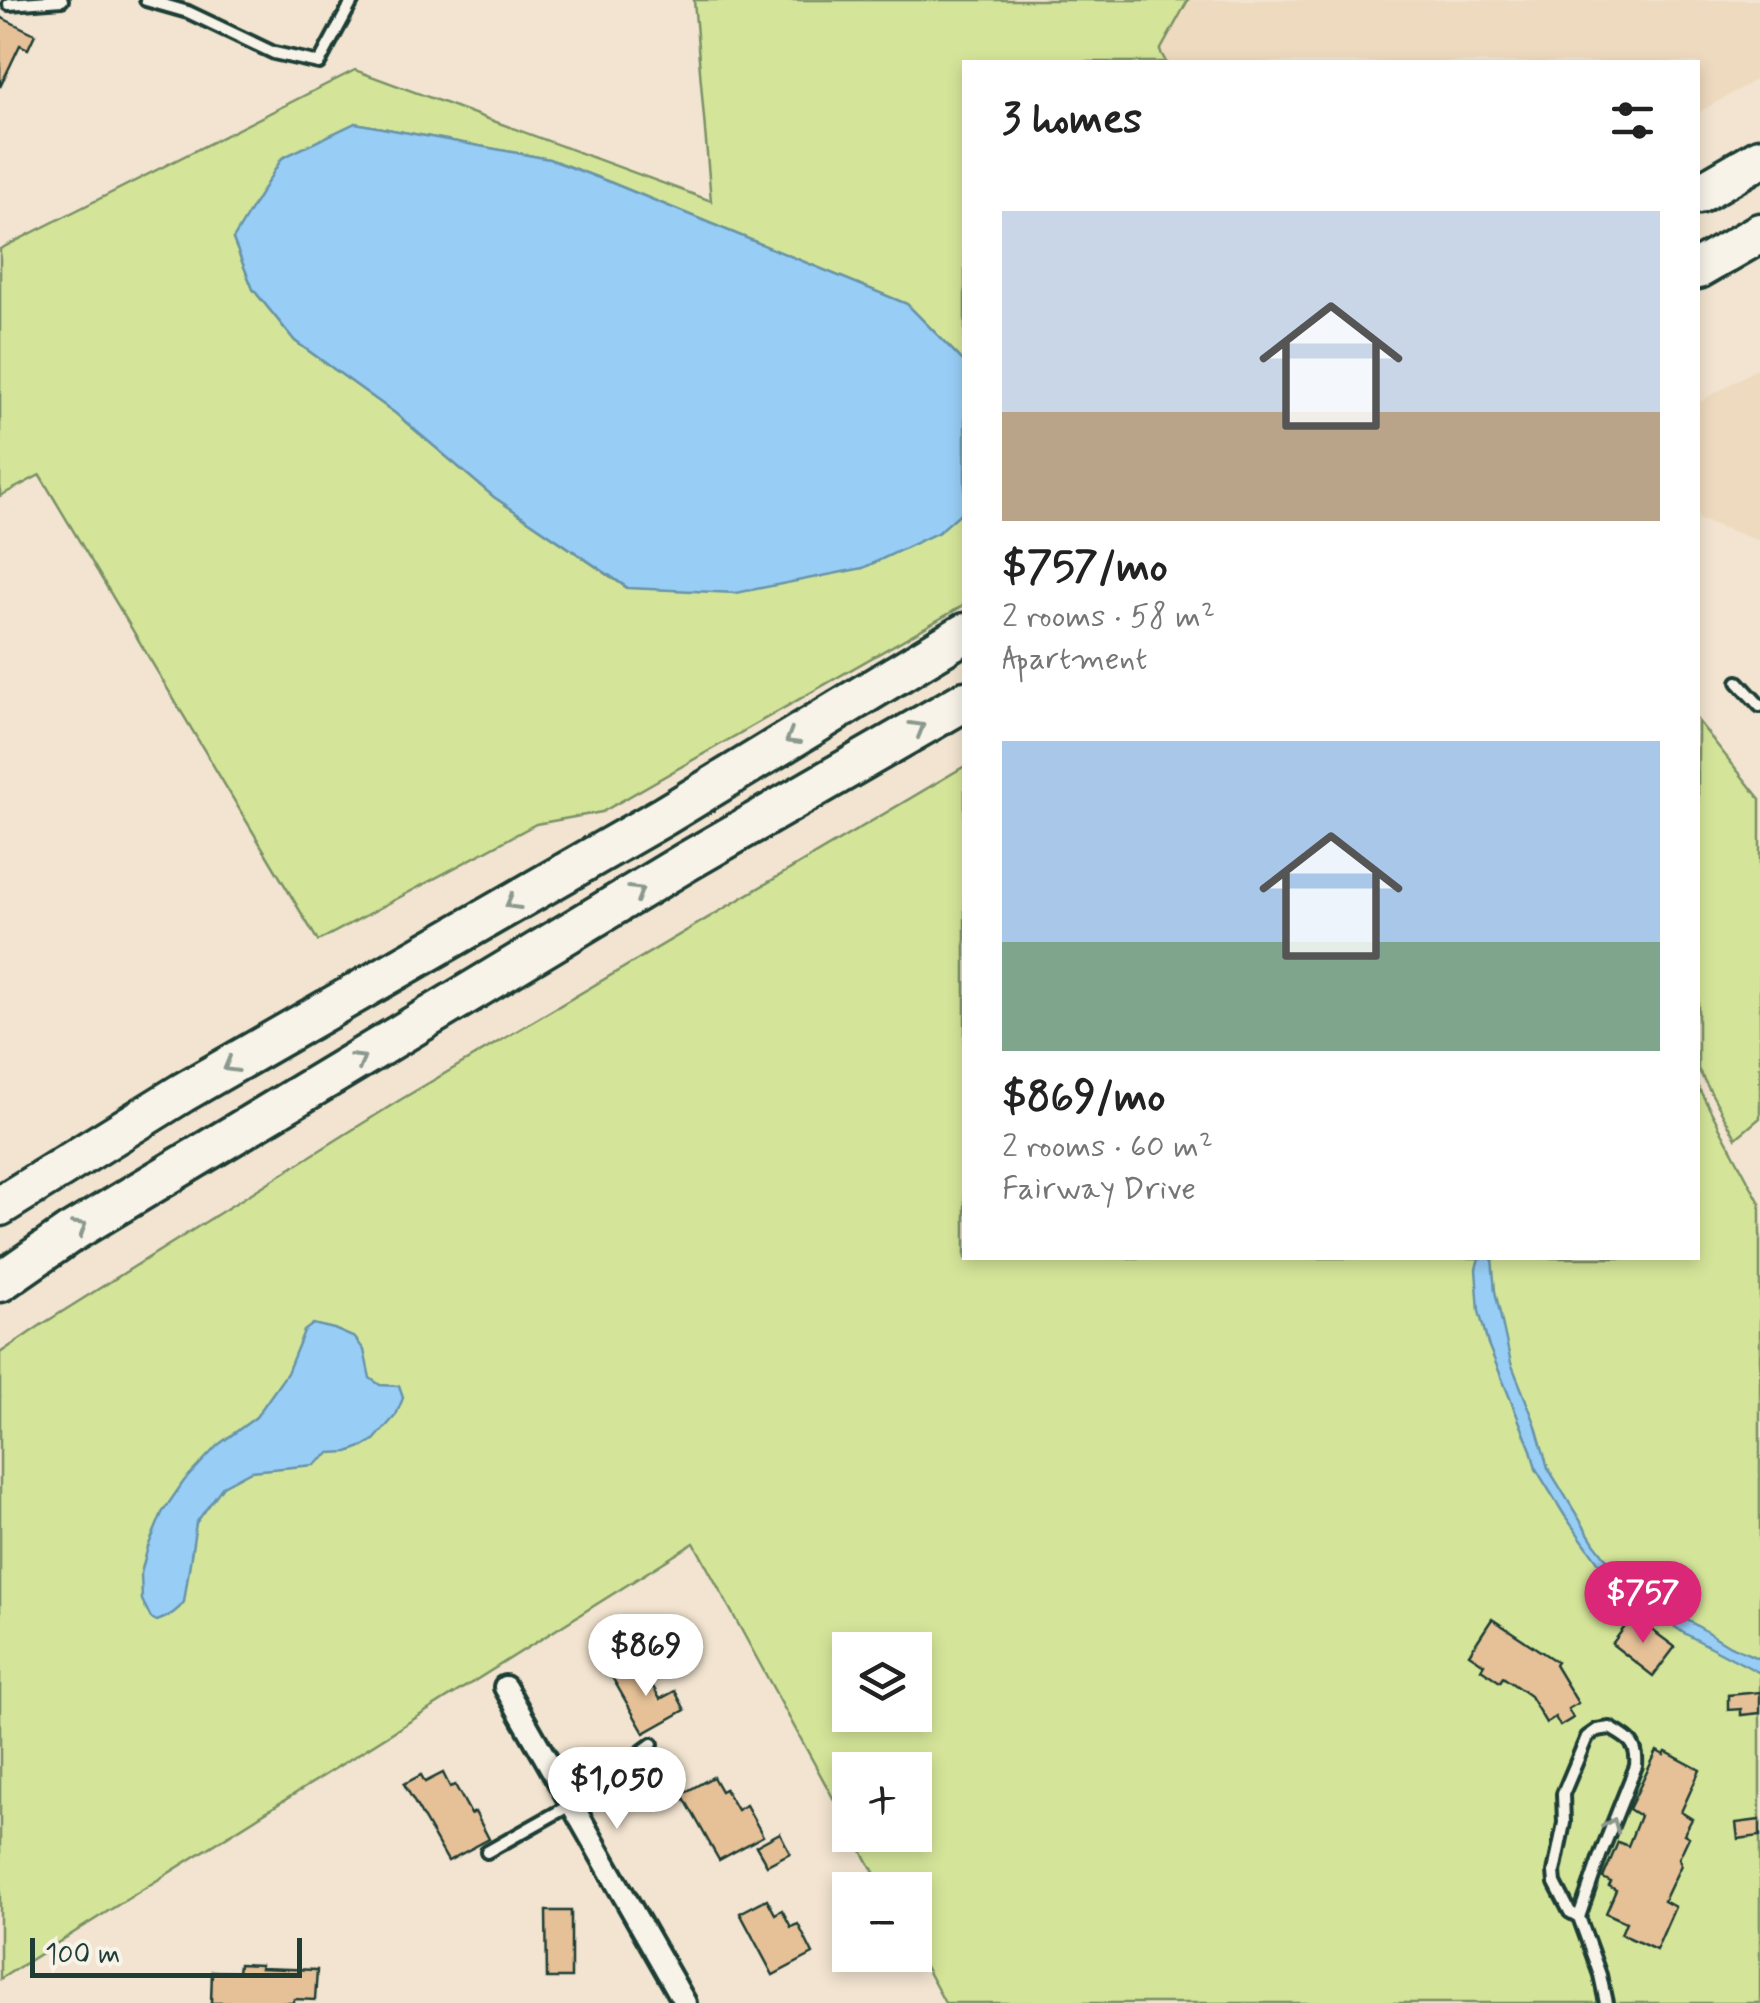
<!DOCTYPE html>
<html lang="en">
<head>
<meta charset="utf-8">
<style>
	:root { --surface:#fff; --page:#f6f6f6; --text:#222; --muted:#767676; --accent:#db2777 }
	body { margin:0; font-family:Mynerve,sans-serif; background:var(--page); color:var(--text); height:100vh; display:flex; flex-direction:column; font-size:38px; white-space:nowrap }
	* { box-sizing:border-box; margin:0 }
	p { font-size:32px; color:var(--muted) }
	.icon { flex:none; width:55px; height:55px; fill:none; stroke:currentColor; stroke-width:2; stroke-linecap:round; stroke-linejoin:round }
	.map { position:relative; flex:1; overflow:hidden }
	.details { position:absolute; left:962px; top:60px; width:738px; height:1200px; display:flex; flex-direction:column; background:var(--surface); border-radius:0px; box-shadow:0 5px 15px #0003 }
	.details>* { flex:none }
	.controls { position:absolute; left:832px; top:1632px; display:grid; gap:20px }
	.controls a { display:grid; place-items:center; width:100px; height:100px; border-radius:0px; background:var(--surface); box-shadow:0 5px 15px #0003; font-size:50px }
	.scale { position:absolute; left:30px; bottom:25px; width:272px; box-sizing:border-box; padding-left:10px; border:5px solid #1f3d34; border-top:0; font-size:28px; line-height:35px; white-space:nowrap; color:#1f3d34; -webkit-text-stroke:8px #f7f3e8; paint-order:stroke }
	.price { position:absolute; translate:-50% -85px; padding:0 22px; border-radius:35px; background:#fff; color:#222; font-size:32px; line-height:65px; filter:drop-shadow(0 2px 5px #0008) }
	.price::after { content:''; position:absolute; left:50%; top:60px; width:30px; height:22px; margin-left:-15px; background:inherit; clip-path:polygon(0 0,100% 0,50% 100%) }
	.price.on { background:var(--accent); color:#fff }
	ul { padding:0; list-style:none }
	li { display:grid; align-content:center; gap:20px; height:530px; padding:0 40px }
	li span { display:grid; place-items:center; height:310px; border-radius:0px; color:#555 }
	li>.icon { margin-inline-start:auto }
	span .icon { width:180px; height:180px; fill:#fffc; stroke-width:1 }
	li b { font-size:42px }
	h2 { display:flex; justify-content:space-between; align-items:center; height:120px; padding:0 40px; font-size:42px }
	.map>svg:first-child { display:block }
</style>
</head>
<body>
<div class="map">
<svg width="1760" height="2003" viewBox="0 0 1760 2003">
	<rect width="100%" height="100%" fill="#f2e4d0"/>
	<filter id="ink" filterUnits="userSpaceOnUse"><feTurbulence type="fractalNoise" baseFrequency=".01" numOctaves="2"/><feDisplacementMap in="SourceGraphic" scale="20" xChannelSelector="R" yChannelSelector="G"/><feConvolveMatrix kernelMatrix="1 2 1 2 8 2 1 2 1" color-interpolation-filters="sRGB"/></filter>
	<g filter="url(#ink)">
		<path fill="#eedabf" d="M 1188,0 L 1760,0 L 1760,77 L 1698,113 L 1698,62 L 1166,62 L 1160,51 Z
			M 1760,367 L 1760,541 L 1698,519 L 1698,403 Z"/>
		<path fill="#d4e599" stroke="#7a9166" stroke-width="2.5" fill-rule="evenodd" d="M 694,0 L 1188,0 L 1160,51 L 1166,62 L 965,62 L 965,363 L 907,304 L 612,183 L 549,159 L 355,123 L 233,239 L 253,289 L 295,341 L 395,413 L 494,497 L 627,588 L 938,532 L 965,509 L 964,605 L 602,812 L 536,824 L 318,941 L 40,475 L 0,496 L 0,249 L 355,70 L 711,201 Z
			M 1698,721 L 1760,799 L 1760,1118 L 1736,1138 L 1698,1069 Z
			M 965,766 L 965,1258 L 1698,1258 L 1698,1087 L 1760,1203 L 1760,2003 L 945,2003 L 915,1948 L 915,1890 L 884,1890 L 853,1835 L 915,1835 L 915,1770 L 850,1770 L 850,1829 L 694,1543 L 0,1979 L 0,1353 L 41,1325 L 400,1100 ZM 850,1650 L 915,1650 L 915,1715 L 850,1715 Z"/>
		<path fill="#98cef6" stroke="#6894a8" stroke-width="2.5" d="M 355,123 L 549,159 L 612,183 L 907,304 L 965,363 L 965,509 L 939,532 L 863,568 L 736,593 L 628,588 L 494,497 L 395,413 L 295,341 L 253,289 L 233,239 L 282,158 Z
			M 1479,1258 L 1492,1258 L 1495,1291 L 1511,1363 L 1535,1423 L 1548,1468 L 1594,1543 L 1618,1574 L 1632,1586 L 1730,1646 L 1760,1659 L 1760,1673 L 1682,1632 L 1627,1592 L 1603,1569 L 1565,1516 L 1536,1469 L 1531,1450 L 1488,1344 L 1479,1311 L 1476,1269 Z
			M 313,1324 L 334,1329 L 355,1338 L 364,1350 L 370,1378 L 380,1385 L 399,1386 L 403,1398 L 396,1415 L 374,1440 L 364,1446 L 348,1452 L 330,1453 L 314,1465 L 251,1471 L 223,1486 L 196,1523 L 184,1602 C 177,1612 169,1617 157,1621 L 151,1618 L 142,1600 L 141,1573 L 148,1547 L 162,1513 L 184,1481 L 218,1445 L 256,1417 L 287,1373 L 304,1331 Z"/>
		<path fill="#e6c197" stroke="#1f3d34" stroke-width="2.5" d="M 0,17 L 35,34 L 28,49 L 20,45 L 0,87 Z
			M 1633,1616 L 1675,1647 L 1653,1676 L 1612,1644 Z
			M 1492,1619 L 1557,1662 L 1555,1665 L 1578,1703 L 1568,1709 L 1573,1718 L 1560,1726 L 1555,1717 L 1546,1723 L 1530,1696 L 1503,1677 L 1500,1682 L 1481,1669 L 1484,1664 L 1469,1654 Z
			M 639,1662 L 660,1699 L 675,1691 L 685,1710 L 644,1733 L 612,1677 Z
			M 1760,1692 L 1760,1713 L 1741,1715 L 1741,1709 L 1728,1710 L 1728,1695 Z
			M 1657,1751 L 1664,1755 L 1666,1752 L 1700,1770 L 1681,1812 L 1692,1819 L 1684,1834 L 1689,1837 L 1679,1858 L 1681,1865 L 1664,1901 L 1675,1907 L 1656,1950 L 1621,1934 L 1626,1922 L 1606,1913 L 1616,1890 L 1609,1886 L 1611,1882 L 1603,1878 L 1618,1842 L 1628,1846 L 1640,1816 L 1629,1809 Z
			M 443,1773 L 450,1787 L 455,1785 L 471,1814 L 475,1812 L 489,1839 L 448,1861 L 404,1784 L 421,1775 L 425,1782 Z
			M 713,1777 L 721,1791 L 725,1789 L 737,1810 L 746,1805 L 763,1836 L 719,1860 L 682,1794 Z
			M 1760,1820 L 1760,1836 L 1738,1839 L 1736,1823 Z
			M 780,1833 L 790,1853 L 767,1865 L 756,1846 Z
			M 767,1899 L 775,1914 L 782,1910 L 791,1927 L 798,1924 L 813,1954 L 773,1975 L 740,1913 Z
			M 546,1911 L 571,1911 L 571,1978 L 547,1978 Z
			M 239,1964 L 261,1965 L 260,1968 L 317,1970 L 315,2000 L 294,1999 L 294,2003 L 211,2003 L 212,1971 L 238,1972 Z"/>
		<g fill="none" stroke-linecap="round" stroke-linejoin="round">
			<g stroke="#1f3d34" stroke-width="18">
				<path id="service" d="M 146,0 L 188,12 L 274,53 L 319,63 L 353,0
					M 9,4 L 62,0
					M 1738,682 L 1760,706
					M 487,1852 L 572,1804 L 652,1744
					M 1579,1917 L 1600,1856 L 1636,1766 C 1638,1743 1629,1739 1610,1728 L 1597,1730 L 1587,1737 L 1563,1794 L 1564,1823 L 1554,1872 L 1555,1883 L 1570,1912 L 1579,1917 L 1600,1975 L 1606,2003"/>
			</g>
			<g stroke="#1f3d34" stroke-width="28">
				<path id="minor" d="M 505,1687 L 685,2003"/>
			</g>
			<g stroke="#1f3d34" stroke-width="45">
				<path id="motorway" d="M 1698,194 L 1760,158
					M 1698,269 L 1760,233
					M 0,1206 L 182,1093 L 664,816 L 965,633
					M 0,1282 L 69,1234 L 686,862 L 965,701"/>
			</g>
			<use href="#service" stroke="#f7f3e8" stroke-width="10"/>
			<use href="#minor" stroke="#f7f3e8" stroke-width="20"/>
			<use href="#motorway" stroke="#f7f3e8" stroke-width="38"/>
		</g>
		<defs><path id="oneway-chevron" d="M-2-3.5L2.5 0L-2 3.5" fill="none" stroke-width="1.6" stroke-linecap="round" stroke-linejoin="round" transform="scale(2.5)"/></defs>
		<g stroke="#8b988e">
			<use href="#oneway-chevron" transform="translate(918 728) rotate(-30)"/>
			<use href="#oneway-chevron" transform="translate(792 738) rotate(149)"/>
			<use href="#oneway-chevron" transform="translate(637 892) rotate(-31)"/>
			<use href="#oneway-chevron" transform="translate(512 903) rotate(150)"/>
			<use href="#oneway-chevron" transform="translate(359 1060) rotate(-31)"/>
			<use href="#oneway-chevron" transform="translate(230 1066) rotate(150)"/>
			<use href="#oneway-chevron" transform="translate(80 1227) rotate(-32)"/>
			<use href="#oneway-chevron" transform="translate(1612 1825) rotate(-68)"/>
		</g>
	</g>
</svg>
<div class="controls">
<a><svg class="icon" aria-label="layers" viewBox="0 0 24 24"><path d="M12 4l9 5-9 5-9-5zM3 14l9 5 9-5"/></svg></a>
<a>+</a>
<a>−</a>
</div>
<div class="scale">100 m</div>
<b class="price on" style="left:1643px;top:1646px">$757</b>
<b class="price" style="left:646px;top:1699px">$869</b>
<b class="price" style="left:617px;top:1832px">$1,050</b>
<section class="details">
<h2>3 homes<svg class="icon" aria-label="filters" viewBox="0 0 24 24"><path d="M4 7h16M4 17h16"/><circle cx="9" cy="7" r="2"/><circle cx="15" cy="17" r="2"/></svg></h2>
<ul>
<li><span style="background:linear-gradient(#c9d6e8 65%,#b9a48a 0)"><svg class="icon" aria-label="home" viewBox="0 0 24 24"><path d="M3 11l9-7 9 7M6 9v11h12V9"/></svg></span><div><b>$757/mo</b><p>2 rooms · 58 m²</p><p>Apartment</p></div></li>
<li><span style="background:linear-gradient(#a9c7e8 65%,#7fa58c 0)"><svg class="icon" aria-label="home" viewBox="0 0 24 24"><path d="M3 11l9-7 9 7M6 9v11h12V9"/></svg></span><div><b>$869/mo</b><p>2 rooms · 60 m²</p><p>Fairway Drive</p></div></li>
</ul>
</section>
</div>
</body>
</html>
